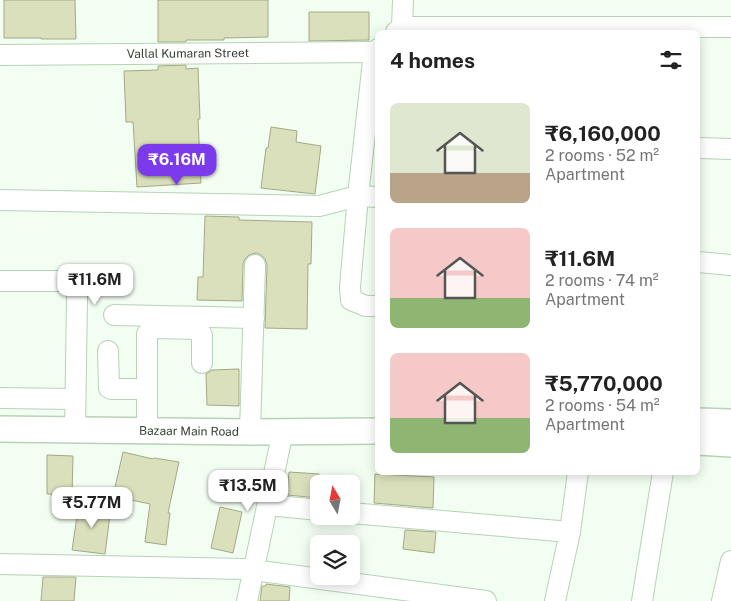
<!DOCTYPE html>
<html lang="en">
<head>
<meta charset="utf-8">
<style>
	:root { --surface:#fff; --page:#f2f2f2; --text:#222; --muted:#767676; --accent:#7c3aed }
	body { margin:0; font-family:"Public Sans",sans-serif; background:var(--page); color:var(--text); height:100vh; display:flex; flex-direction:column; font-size:19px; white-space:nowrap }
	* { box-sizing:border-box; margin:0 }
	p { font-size:16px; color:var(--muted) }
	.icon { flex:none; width:28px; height:28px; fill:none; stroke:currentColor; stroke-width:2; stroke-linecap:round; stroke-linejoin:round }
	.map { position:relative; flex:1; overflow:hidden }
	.panel { position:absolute; left:375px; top:30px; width:325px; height:445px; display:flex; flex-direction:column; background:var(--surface); border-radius:8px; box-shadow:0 2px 12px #0003 }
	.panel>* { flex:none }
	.needle { width:32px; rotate:350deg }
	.fabs { position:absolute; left:310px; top:475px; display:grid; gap:10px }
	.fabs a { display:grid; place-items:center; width:50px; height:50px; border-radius:8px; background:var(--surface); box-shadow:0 2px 12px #0003; font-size:25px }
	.price { position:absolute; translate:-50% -42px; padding:0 11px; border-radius:10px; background:#fff; color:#222; font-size:16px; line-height:32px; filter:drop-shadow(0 1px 2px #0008) }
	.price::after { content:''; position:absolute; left:50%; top:30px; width:15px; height:11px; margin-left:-8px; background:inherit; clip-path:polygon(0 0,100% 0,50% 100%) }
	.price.on { background:var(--accent); color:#fff }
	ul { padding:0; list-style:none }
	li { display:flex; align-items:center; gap:15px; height:125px; padding:0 15px }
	li span { display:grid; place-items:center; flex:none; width:140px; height:100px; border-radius:8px; color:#555 }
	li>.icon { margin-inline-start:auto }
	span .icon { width:60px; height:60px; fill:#fffc; stroke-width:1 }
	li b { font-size:21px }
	h2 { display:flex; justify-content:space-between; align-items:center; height:60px; padding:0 15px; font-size:21px }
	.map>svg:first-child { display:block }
</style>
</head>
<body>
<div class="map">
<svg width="731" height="601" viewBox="0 0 731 601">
	<rect width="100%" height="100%" fill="#f3fef2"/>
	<path fill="#dbe0bc" stroke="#a3a886" d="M 4,0 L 75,0 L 76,39 L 41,39 L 41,38 L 4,38 Z
		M 158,0 L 268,0 L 268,37 L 224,38 L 224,40 L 186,40 L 186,42 L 158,42 Z
		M 309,12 L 369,12 L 369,40 L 309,41 Z
		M 186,65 L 186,69 L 198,68 L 200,119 L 198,119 L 201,183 L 137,187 L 133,122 L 126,122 L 124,71 L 158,70 L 158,66 Z
		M 271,127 L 297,131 L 296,142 L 321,146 L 315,194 L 261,188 L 266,148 L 268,148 Z
		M 205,216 L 239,217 L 239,220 L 312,222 L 311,264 L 308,264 L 307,329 L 265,328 L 267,265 L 265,259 L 261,255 L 256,253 L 249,255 L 245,259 L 243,264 L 242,301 L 197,300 L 198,277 L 203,277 Z
		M 239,369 L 239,406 L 207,405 L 206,374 L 212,370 Z
		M 123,452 L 153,459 L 154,458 L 179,462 L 168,513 L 170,513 L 166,545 L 145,542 L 150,504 L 113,496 Z
		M 47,455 L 73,456 L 72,495 L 47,494 Z
		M 289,472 L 319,474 L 319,498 L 287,495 Z
		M 375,474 L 434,477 L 433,508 L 374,503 Z
		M 79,503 L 111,507 L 105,554 L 72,550 Z
		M 220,507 L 242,512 L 233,553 L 211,548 Z
		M 405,530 L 436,532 L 434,553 L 403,549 Z
		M 43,577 L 76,577 L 74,601 L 41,601 Z
		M 266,584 L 290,587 L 289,601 L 260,601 L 262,586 L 266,586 Z"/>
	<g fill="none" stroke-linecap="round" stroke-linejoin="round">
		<g stroke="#b7d2b6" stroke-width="22">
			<g id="minor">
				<path d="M 402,27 L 731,27"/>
				<path d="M 396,32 L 402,27 L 403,0"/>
				<path d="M 378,49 L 374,52 L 358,196 L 350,287 L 351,300 L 366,306 L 378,306"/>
				<path id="s1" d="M 0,55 L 374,52"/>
				<path d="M 698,148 L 731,149"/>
				<path d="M 0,200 L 319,206 L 358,196 L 378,197"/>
				<path d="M 698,262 L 731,265"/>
				<path d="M 0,281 L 67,281 C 77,283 77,291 77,299 L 75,430"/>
				<path d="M 114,315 L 254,318"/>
				<path d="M 108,351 L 109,388 L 111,389 L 147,389"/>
				<path d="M 0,398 L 75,399"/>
				<path d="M 147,430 L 147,334 L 150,330 L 154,328 L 198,329 L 202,335 L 202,363"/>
				<path d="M 250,432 L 255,265"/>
				<path d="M 268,505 L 319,510"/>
				<path d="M 351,513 L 570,532 L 555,601"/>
				<path d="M 570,532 L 578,472"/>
				<path d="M 0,564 L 246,569 L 486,601"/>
				<path d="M 247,601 L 283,431"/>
				<path d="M 642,601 L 663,472"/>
				<path d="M 722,601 L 731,561"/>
			</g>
		</g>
		<g stroke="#b7d2b6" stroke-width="28">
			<g id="major">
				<path d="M 698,421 L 731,422"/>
				<path id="s2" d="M 0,429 L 250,432 L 378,431"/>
				<path d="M 698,442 L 731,444"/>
			</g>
		</g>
		<use href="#minor" stroke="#fff" stroke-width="20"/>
		<use href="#major" stroke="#fff" stroke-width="25"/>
	</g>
	<g text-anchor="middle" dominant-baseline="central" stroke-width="4" stroke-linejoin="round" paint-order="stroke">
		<g font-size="12" fill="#354035" stroke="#fff">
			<text stroke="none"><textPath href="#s1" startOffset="188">Vallal Kumaran Street</textPath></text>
			<text stroke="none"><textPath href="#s2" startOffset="189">Bazaar Main Road</textPath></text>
		</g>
	</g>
</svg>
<div class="fabs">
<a><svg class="needle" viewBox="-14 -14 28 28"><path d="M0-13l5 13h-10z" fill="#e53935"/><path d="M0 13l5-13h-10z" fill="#767676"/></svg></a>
<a><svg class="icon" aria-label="layers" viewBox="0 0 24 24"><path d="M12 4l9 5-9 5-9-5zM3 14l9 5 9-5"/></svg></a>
</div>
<b class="price on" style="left:177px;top:186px">₹6.16M</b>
<b class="price" style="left:95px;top:306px">₹11.6M</b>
<b class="price" style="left:248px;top:512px">₹13.5M</b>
<b class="price" style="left:92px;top:529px">₹5.77M</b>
<section class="panel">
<h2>4 homes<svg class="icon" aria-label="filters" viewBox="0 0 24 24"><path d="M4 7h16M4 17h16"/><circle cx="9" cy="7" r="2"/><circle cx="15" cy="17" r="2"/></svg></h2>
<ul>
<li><span style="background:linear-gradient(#dfe7d0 70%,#b9a48a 0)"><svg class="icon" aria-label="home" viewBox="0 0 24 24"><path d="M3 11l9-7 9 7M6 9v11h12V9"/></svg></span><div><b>₹6,160,000</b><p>2 rooms · 52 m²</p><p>Apartment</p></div></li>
<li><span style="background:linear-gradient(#f6c9c9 70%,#8fb573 0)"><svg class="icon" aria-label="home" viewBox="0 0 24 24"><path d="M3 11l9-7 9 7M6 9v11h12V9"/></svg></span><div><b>₹11.6M</b><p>2 rooms · 74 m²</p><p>Apartment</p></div></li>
<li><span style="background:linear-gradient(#f6c9c9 65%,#8fb573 0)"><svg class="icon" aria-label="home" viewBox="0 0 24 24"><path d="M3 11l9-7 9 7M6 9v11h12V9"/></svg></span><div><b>₹5,770,000</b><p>2 rooms · 54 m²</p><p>Apartment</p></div></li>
</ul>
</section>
</div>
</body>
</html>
